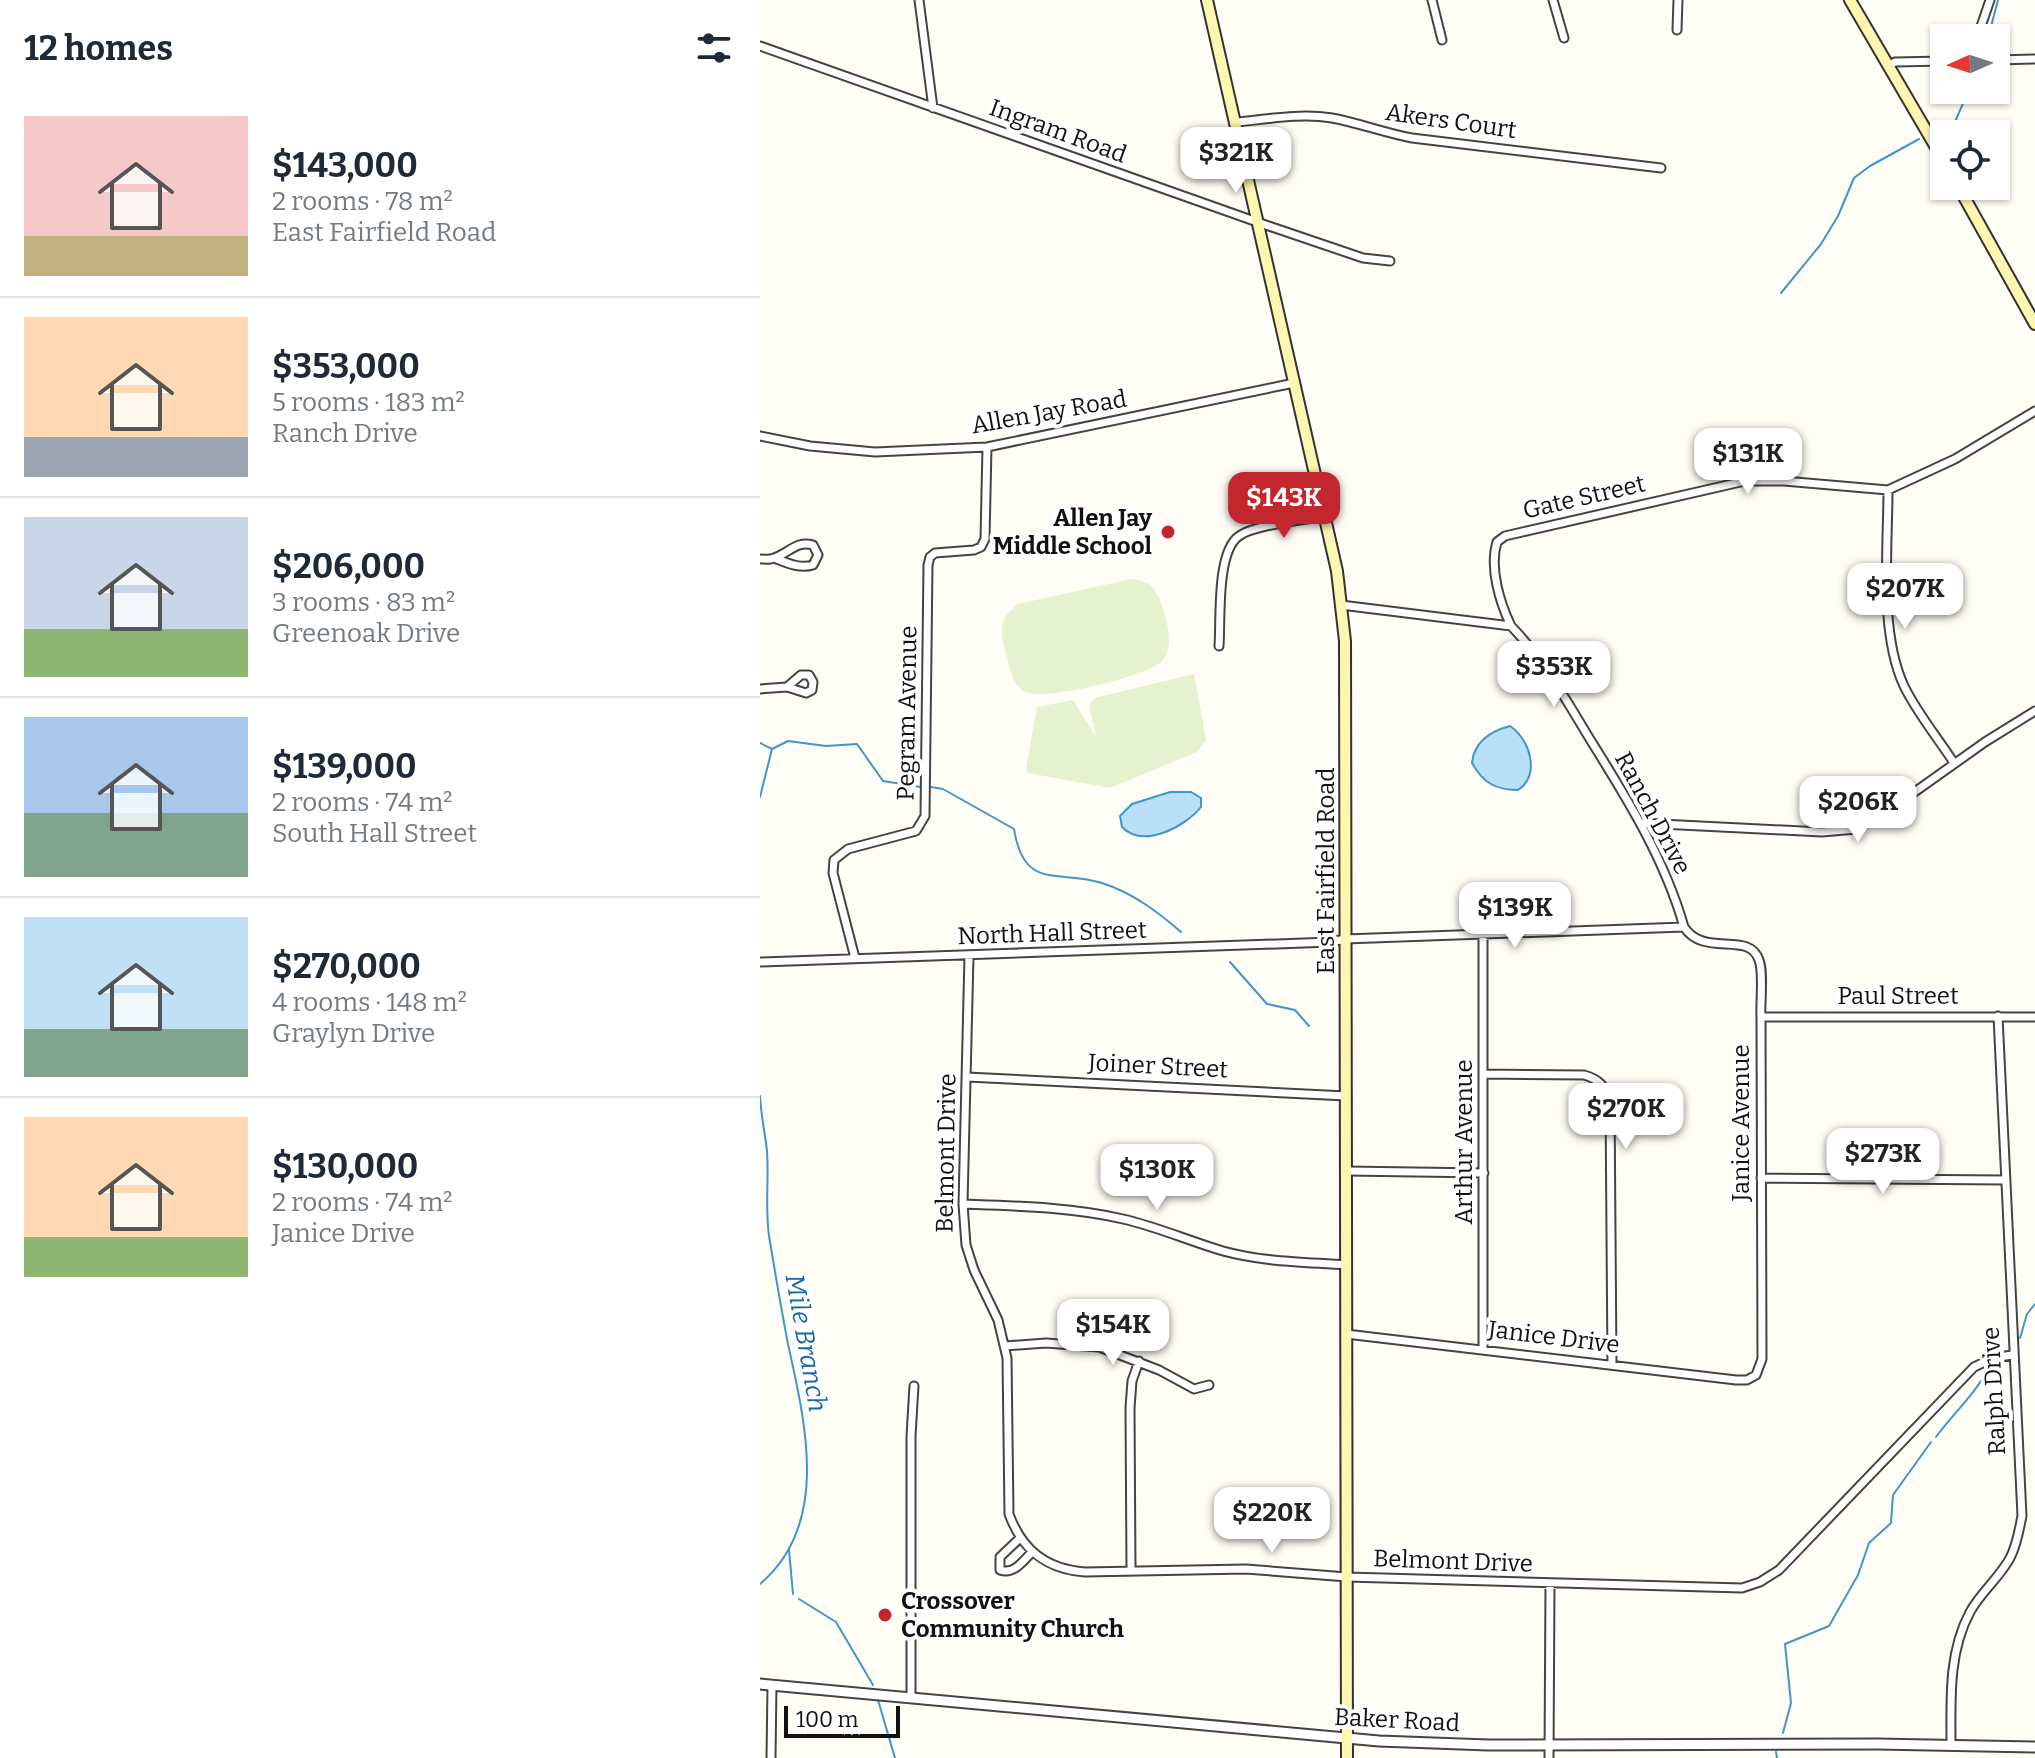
<!DOCTYPE html>
<html lang="en">
<head>
<meta charset="utf-8">
<style>
	:root { --surface:#fff; --page:#f6f6f7; --text:#1f2937; --muted:#747a83; --line:#e0e1e3; --accent:#c4262e }
	body { margin:0; font-family:Bitter,serif; background:var(--page); color:var(--text); height:100vh; display:flex; flex-direction:column; font-size:30px; white-space:nowrap }
	* { box-sizing:border-box; margin:0 }
	p { font-size:26px; color:var(--muted) }
	.icon { flex:none; width:44px; height:44px; fill:none; stroke:currentColor; stroke-width:2; stroke-linecap:round; stroke-linejoin:round }
	.map { position:relative; flex:1; overflow:hidden }
	.side { display:flex; flex-direction:column; background:var(--surface); width:760px }
	.side>* { flex:none }
	.needle { width:52px; rotate:267deg }
	.controls { position:absolute; left:1170px; top:24px; display:grid; gap:16px }
	.controls a { display:grid; place-items:center; width:80px; height:80px; border-radius:0px; background:var(--surface); box-shadow:0 2px 6px #0004; font-size:40px }
	.scale { position:absolute; left:24px; bottom:20px; width:116px; box-sizing:border-box; padding-left:8px; border:4px solid #111; border-top:0; font-size:22px; line-height:28px; white-space:nowrap; color:#111; -webkit-text-stroke:6px #fff; paint-order:stroke }
	.price { position:absolute; translate:-50% -68px; padding:0 18px; border-radius:16px; background:#fff; color:#222; font-size:26px; line-height:52px; filter:drop-shadow(0 2px 4px #0008) }
	.price::after { content:''; position:absolute; left:50%; top:48px; width:24px; height:18px; margin-left:-12px; background:inherit; clip-path:polygon(0 0,100% 0,50% 100%) }
	.price.on { background:var(--accent); color:#fff }
	ul { padding:0; list-style:none }
	li { display:flex; align-items:center; gap:24px; height:200px; padding:0 24px }
	li+li { border-top:2px solid var(--line) }
	li span { display:grid; place-items:center; flex:none; width:224px; height:160px; border-radius:0px; color:#555 }
	li>.icon { margin-inline-start:auto }
	span .icon { width:96px; height:96px; fill:#fffc; stroke-width:1 }
	li b { font-size:34px }
	h2 { display:flex; justify-content:space-between; align-items:center; height:96px; padding:0 24px; font-size:34px }
	main { display:flex; flex:1; min-height:0 }
	.map>svg:first-child { display:block }
</style>
</head>
<body>
<main>
<section class="side">
<h2>12 homes<svg class="icon" aria-label="filters" viewBox="0 0 24 24"><path d="M4 7h16M4 17h16"/><circle cx="9" cy="7" r="2"/><circle cx="15" cy="17" r="2"/></svg></h2>
<ul>
<li><span style="background:linear-gradient(#f6c9c9 75%,#c2b280 0)"><svg class="icon" aria-label="home" viewBox="0 0 24 24"><path d="M3 11l9-7 9 7M6 9v11h12V9"/></svg></span><div><b>$143,000</b><p>2 rooms · 78 m²</p><p>East Fairfield Road</p></div></li>
<li><span style="background:linear-gradient(#ffd9b3 75%,#9aa5b1 0)"><svg class="icon" aria-label="home" viewBox="0 0 24 24"><path d="M3 11l9-7 9 7M6 9v11h12V9"/></svg></span><div><b>$353,000</b><p>5 rooms · 183 m²</p><p>Ranch Drive</p></div></li>
<li><span style="background:linear-gradient(#c9d6e8 70%,#8fb573 0)"><svg class="icon" aria-label="home" viewBox="0 0 24 24"><path d="M3 11l9-7 9 7M6 9v11h12V9"/></svg></span><div><b>$206,000</b><p>3 rooms · 83 m²</p><p>Greenoak Drive</p></div></li>
<li><span style="background:linear-gradient(#a9c7e8 60%,#7fa58c 0)"><svg class="icon" aria-label="home" viewBox="0 0 24 24"><path d="M3 11l9-7 9 7M6 9v11h12V9"/></svg></span><div><b>$139,000</b><p>2 rooms · 74 m²</p><p>South Hall Street</p></div></li>
<li><span style="background:linear-gradient(#bfe0f5 70%,#7fa58c 0)"><svg class="icon" aria-label="home" viewBox="0 0 24 24"><path d="M3 11l9-7 9 7M6 9v11h12V9"/></svg></span><div><b>$270,000</b><p>4 rooms · 148 m²</p><p>Graylyn Drive</p></div></li>
<li><span style="background:linear-gradient(#ffd9b3 75%,#8fb573 0)"><svg class="icon" aria-label="home" viewBox="0 0 24 24"><path d="M3 11l9-7 9 7M6 9v11h12V9"/></svg></span><div><b>$130,000</b><p>2 rooms · 74 m²</p><p>Janice Drive</p></div></li>
</ul>
</section>
<div class="map">
<svg width="1275" height="1758" viewBox="0 0 1275 1758">
	<rect width="100%" height="100%" fill="#fffdf5"/>
	<path fill="#e6f2cf" d="M 371,579 C 389,581 395,586 401,603 C 407,621 415,645 402,661 C 390,676 286,700 268,693 C 253,687 251,672 247,658 C 241,633 236,621 258,604 Z
		M 434,674 L 446,740 L 437,752 L 350,788 L 268,773 L 266,769 L 277,707 L 313,700 L 336,737 L 329,706 L 334,698 Z"/>
	<path fill="#b9e0f7" stroke="#3f96cf" stroke-width="2" d="M 750,726 C 770,739 781,776 758,790 C 736,790 723,783 712,763 C 714,742 731,731 750,726 Z
		M 410,792 L 431,792 L 441,798 L 441,807 C 425,827 383,849 362,827 L 360,816 L 372,804 Z"/>
	<g fill="none" stroke-linecap="round" stroke-linejoin="round">
		<path stroke="#3f96cf" stroke-width="2" d="M 1228,38 L 1238,0
			M 1173,128 L 1194,124 L 1209,90
			M 1021,293 L 1061,244 L 1078,216 L 1094,178 L 1110,166 L 1159,139
			M 0,743 L 12,749 L 0,797
			M 12,749 L 28,741 L 66,746 L 97,744 L 123,781 L 161,787
			M 171,787 L 183,789 L 254,829 C 264,892 299,869 342,883 C 373,893 398,912 421,932
			M 470,962 L 507,1004 L 535,1010 L 549,1026
			M 0,1096 C 1,1115 5,1133 7,1151 C 9,1179 5,1208 9,1236 C 15,1272 21,1308 28,1344 C 45,1422 71,1524 0,1584
			M 1260,1338 L 1267,1314 L 1275,1304
			M 1176,1437 C 1191,1416 1219,1390 1228,1368
			M 29,1550 L 33,1594
			M 39,1599 L 76,1622 L 113,1685
			M 118,1700 L 135,1758
			M 1023,1733 L 1031,1703 L 1025,1644 L 1069,1626 L 1098,1575 L 1109,1543 L 1131,1523 L 1133,1495 L 1171,1442
			M 1016,1752 L 1017,1758"/>
		<g stroke="#444" stroke-width="11">
			<path id="minor" d="M 159,0 L 173,108
				M 672,0 L 682,40
				M 793,0 L 804,38
				M 917,30 L 918,0
				M 1217,38 L 1230,0
				M 0,46 L 500,223 L 603,258 L 630,261
				M 1236,60 L 1275,59
				M 1128,66 L 1135,62 L 1184,61
				M 477,122 C 508,119 541,113 572,118 C 599,123 625,133 652,138 L 901,168
				M 0,436 L 50,446 L 115,452 L 227,447 L 534,383
				M 1128,490 C 1128,548 1119,633 1144,686 C 1157,713 1178,738 1194,763
				M 0,559 C 5,559 10,560 14,558 C 29,553 37,540 53,545 L 58,555 L 53,565 C 40,569 27,563 14,558
				M 581,605 L 751,626 C 783,659 805,698 828,736 C 866,797 904,857 924,927 C 944,958 989,930 999,960 C 1004,973 1000,1002 1001,1017 L 1002,1359 L 996,1375 L 987,1380 L 976,1380 L 586,1334
				M 751,626 C 740,603 729,568 737,542 L 745,536 L 985,481 L 1024,481 L 1128,490 L 1195,459 L 1275,411
				M 459,646 C 461,620 456,552 479,536 C 494,525 544,520 565,516
				M 0,689 L 27,687 L 46,693 L 52,690 L 53,682 L 49,675 L 41,675 L 27,687
				M 881,823 L 1062,832 L 1096,829 L 1142,801 L 1225,742 L 1275,711
				M 723,935 L 723,1349
				M 209,956 L 203,1204 L 206,1245 L 214,1270 L 238,1320 L 247,1358 L 249,1514 C 262,1550 286,1569 325,1572 L 486,1569 L 587,1577 L 982,1588 L 1000,1582 L 1019,1570 L 1214,1367 L 1233,1358 L 1252,1355
				M 95,958 L 73,873 L 74,860 L 88,849 L 156,831 L 165,816 L 168,565 L 170,557 L 175,553 L 214,550 L 221,547 L 225,539 L 227,447
				M 0,962 L 571,942 L 585,939 L 924,927
				M 1001,1017 L 1275,1017
				M 724,1074 L 824,1075 C 839,1079 846,1087 850,1101 L 852,1365
				M 207,1077 L 586,1096
				M 586,1171 L 724,1173
				M 1001,1178 L 1245,1180
				M 203,1204 C 257,1206 311,1207 363,1219 C 398,1227 429,1241 463,1251 C 503,1262 545,1262 586,1265
				M 245,1346 L 286,1343 L 339,1347 L 399,1370 L 434,1389 L 449,1385
				M 260,1538 L 240,1557 L 240,1570 C 254,1575 263,1561 272,1552
				M 371,1570 L 370,1408 L 372,1381 L 379,1361
				M 151,1696 L 151,1436 L 154,1386
				M 1191,1745 C 1191,1700 1188,1653 1210,1612 C 1221,1592 1240,1577 1250,1558 C 1257,1545 1259,1530 1262,1516 L 1238,1016
				M 11,1758 L 12,1685
				M 789,1758 L 790,1585"/>
		</g>
		<g stroke="#444" stroke-width="13">
			<path id="tertiary" d="M 0,1684 L 619,1741 L 728,1745 L 1117,1744 L 1275,1747"/>
		</g>
		<g stroke="#333" stroke-width="14">
			<path id="secondary" d="M 447,0 L 577,571 L 585,641 L 587,1758
				M 1090,0 L 1184,161
				M 1198,186 L 1275,324"/>
		</g>
		<use href="#minor" stroke="#fff" stroke-width="7"/>
		<use href="#tertiary" stroke="#fff" stroke-width="9"/>
		<use href="#secondary" stroke="#fff6b0" stroke-width="10"/>
	</g>
	<g fill="#c4262e" stroke="#fff" stroke-width="3">
		<circle cx="408" cy="532" r="8"/>
		<circle cx="125" cy="1615" r="8"/>
	</g>
	<g text-anchor="middle" dominant-baseline="central" stroke-width="8" stroke-linejoin="round" paint-order="stroke">
		<g font-size="24" fill="#111" stroke="#fff">
			<text transform="translate(691 121) rotate(8)">Akers Court</text>
			<text transform="translate(298 131) rotate(20)">Ingram Road</text>
			<text transform="translate(289 412) rotate(-10)">Allen Jay Road</text>
			<text transform="translate(824 497) rotate(-13)">Gate Street</text>
			<text transform="translate(147 713) rotate(-89)">Pegram Avenue</text>
			<text transform="translate(893 813) rotate(62)">Ranch Drive</text>
			<text transform="translate(566 871) rotate(-90)">East Fairfield Road</text>
			<text transform="translate(292 933) rotate(-2)">North Hall Street</text>
			<text x="1138" y="996">Paul Street</text>
			<text transform="translate(398 1066) rotate(3)">Joiner Street</text>
			<text transform="translate(981 1123) rotate(-90)">Janice Avenue</text>
			<text transform="translate(704 1142) rotate(-90)">Arthur Avenue</text>
			<text transform="translate(186 1153) rotate(-89)">Belmont Drive</text>
			<text transform="translate(794 1337) rotate(7)">Janice Drive</text>
			<text transform="translate(1234 1391) rotate(-93)">Ralph Drive</text>
			<text transform="translate(693 1561) rotate(2)">Belmont Drive</text>
			<text transform="translate(637 1720) rotate(3)">Baker Road</text>
		</g>
		<g font-size="24" font-weight="bold" fill="#111" stroke="#fff" text-anchor="end">
			<text x="392" y="518">Allen Jay<tspan x="392" dy="28">Middle School</tspan></text>
			<text x="141" y="1601" text-anchor="start">Crossover<tspan x="141" dy="28">Community Church</tspan></text>
		</g>
		<g font-size="26" font-style="italic" fill="#1768a6" stroke="#fff">
			<text transform="translate(46 1343) rotate(80)">Mile Branch</text>
		</g>
	</g>
</svg>
<div class="controls">
<a><svg class="needle" viewBox="-14 -14 28 28"><path d="M0-13l5 13h-10z" fill="#e53935"/><path d="M0 13l5-13h-10z" fill="#747a83"/></svg></a>
<a><svg class="icon" aria-label="locate" viewBox="0 0 24 24"><circle cx="12" cy="12" r="6"/><path d="M12 2v4M12 18v4M2 12h4M18 12h4"/></svg></a>
</div>
<div class="scale">100 m</div>
<b class="price" style="left:476px;top:195px">$321K</b>
<b class="price" style="left:988px;top:496px">$131K</b>
<b class="price on" style="left:524px;top:540px">$143K</b>
<b class="price" style="left:1145px;top:631px">$207K</b>
<b class="price" style="left:794px;top:709px">$353K</b>
<b class="price" style="left:1098px;top:844px">$206K</b>
<b class="price" style="left:755px;top:950px">$139K</b>
<b class="price" style="left:866px;top:1151px">$270K</b>
<b class="price" style="left:1123px;top:1196px">$273K</b>
<b class="price" style="left:397px;top:1212px">$130K</b>
<b class="price" style="left:353px;top:1367px">$154K</b>
<b class="price" style="left:512px;top:1555px">$220K</b>
</div>
</main>
</body>
</html>
